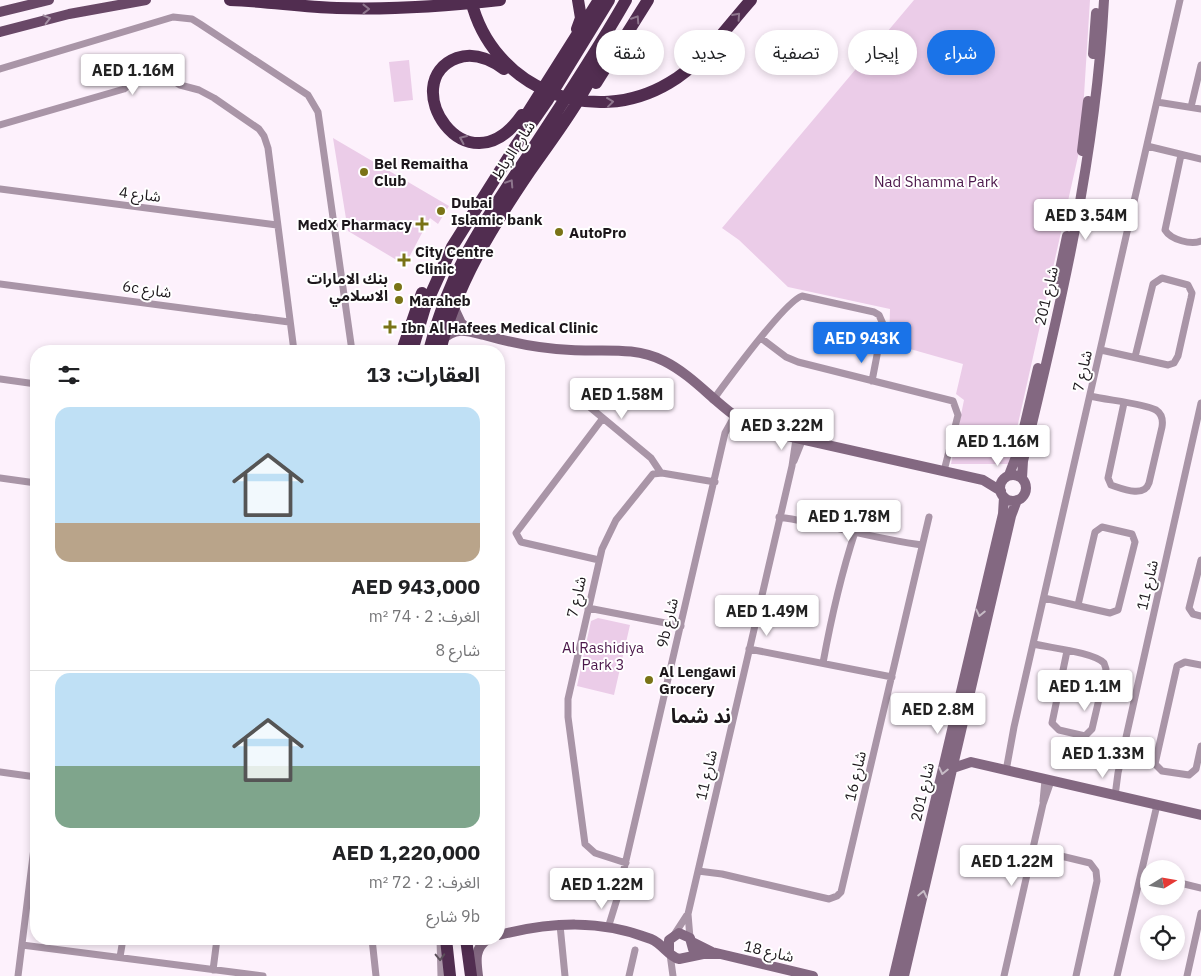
<!DOCTYPE html>
<html lang="ar">
<head>
<meta charset="utf-8">
<style>
	:root { --surface:#fff; --page:#f2f2f2; --text:#202124; --muted:#757577; --line:#e0e0e0; --accent:#1a73e8 }
	body { margin:0; font-family:"IBM Plex Sans","Noto Sans Arabic",sans-serif; background:var(--page); color:var(--text); direction:rtl; height:100vh; display:flex; flex-direction:column; font-size:19px; white-space:nowrap }
	* { box-sizing:border-box; margin:0 }
	p { font-size:16px; color:var(--muted) }
	.icon { flex:none; width:28px; height:28px; fill:none; stroke:currentColor; stroke-width:2; stroke-linecap:round; stroke-linejoin:round }
	.map { position:relative; flex:1; overflow:hidden; direction:ltr }
	.details { position:absolute; left:30px; top:345px; width:475px; height:600px; display:flex; flex-direction:column; background:var(--surface); border-radius:20px; box-shadow:0 2px 8px #0003; direction:rtl }
	.details>* { flex:none }
	.hud { position:absolute; left:520px; top:30px; width:475px; height:45px; direction:rtl; display:flex; gap:10px }
	.needle { width:32px; rotate:79deg }
	.tools { position:absolute; left:1140px; top:860px; display:grid; gap:10px }
	.tools a { display:grid; place-items:center; width:45px; height:45px; border-radius:50%; background:var(--surface); box-shadow:0 2px 8px #0003; font-size:25px }
	.price { position:absolute; translate:-50% -42px; padding:0 11px; border-radius:5px; background:#fff; color:#222; font-size:16px; line-height:32px; filter:drop-shadow(0 1px 2px #0008) }
	.price::after { content:''; position:absolute; left:50%; top:30px; width:15px; height:11px; margin-left:-8px; background:inherit; clip-path:polygon(0 0,100% 0,50% 100%) }
	.price.on { background:var(--accent); color:#fff }
	ul { padding:0; list-style:none }
	li { display:grid; align-content:center; gap:10px; height:265px; padding:0 25px }
	li+li { border-top:1px solid var(--line) }
	li span { display:grid; place-items:center; height:155px; border-radius:15px; color:#555 }
	li>.icon { margin-inline-start:auto }
	span .icon { width:90px; height:90px; fill:#fffc; stroke-width:1 }
	li b { font-size:21px }
	h2 { display:flex; justify-content:space-between; align-items:center; height:60px; padding:0 25px; font-size:21px }
	.chip { padding:0 18px; border-radius:22px; background:var(--surface); box-shadow:0 2px 8px #0003; font-size:18px; line-height:45px }
	.chip.on { background:var(--accent); color:#fff }
	.map>svg:first-child { display:block }
</style>
</head>
<body>
<div class="map">
<svg width="1201" height="976" viewBox="0 0 1201 976">
	<rect width="100%" height="100%" fill="#fdf1fc"/>
	<path fill="#ebcce8" d="M 914,0 L 1090,0 L 1081,143 L 1009,464 L 951,464 L 964,400 L 956,394 L 963,364 L 889,343 L 890,309 L 788,287 L 739,240 L 722,228 Z
		M 409,60 L 413,100 L 394,102 L 389,62 Z
		M 333,138 L 449,206 L 438,224 L 430,218 L 405,265 L 348,231 Z
		M 598,618 L 630,625 L 614,695 L 577,686 L 591,621 Z"/>
	<g fill="none" stroke-linecap="round" stroke-linejoin="round">
		<path stroke="#a995a7" stroke-width="7" d="M 0,69 L 173,17 L 192,19 L 200,24 L 308,95 L 318,112 L 352,351
			M 1157,102 L 1201,109
			M 1191,107 L 1201,65
			M 0,125 L 124,89 L 141,75 L 154,72 L 163,74 L 180,85 L 199,90 L 214,98 L 259,129 L 264,136 L 268,148 L 294,351
			M 1147,146 L 1201,159
			M 1181,155 L 1165,230 C 1171,240 1191,245 1201,241
			M 0,189 L 277,225
			M 0,284 L 289,322
			M 761,338 L 786,357 L 798,362 L 953,401 L 958,415 L 944,471
			M 1101,350 L 1168,365 L 1174,363 L 1178,356 L 1191,298 L 1192,293 L 1188,285 L 1162,278 L 1153,284 L 1135,357
			M 0,379 L 36,384
			M 1090,396 C 1106,400 1142,403 1156,410 C 1162,414 1163,421 1162,427 L 1149,483 C 1144,498 1123,489 1111,485 L 1108,478 L 1124,403
			M 580,399 L 651,458 L 661,473
			M 713,400 C 727,381 785,301 802,296 L 874,312 L 879,315 L 883,324 L 872,381
			M 794,461 L 802,441
			M 0,478 L 36,483
			M 779,517 C 827,524 874,539 922,545
			M 599,560 L 521,542 L 516,533 L 603,418
			M 1201,560 L 1189,608 L 1193,614 L 1201,616
			M 1044,598 L 1110,613 L 1118,610 L 1135,542 L 1132,534 L 1102,527 L 1095,532 L 1078,605
			M 588,608 L 681,626
			M 1034,644 C 1050,648 1093,652 1104,663 L 1106,669 L 1092,729 L 1085,736 L 1059,730 L 1052,723 L 1067,651
			M 749,649 L 892,677
			M 823,663 C 831,619 841,575 855,532
			M 1201,665 L 1185,662 L 1177,666 L 1155,764 L 1162,771 L 1189,775 L 1196,769 L 1201,746
			M 1006,771 L 1014,727 L 1180,0
			M 0,772 L 36,777
			M 1115,796 L 1118,773 L 1201,403
			M 1043,801 L 1045,780
			M 1032,849 L 1090,863 L 1096,871 L 1097,881 L 1076,976
			M 626,863 L 595,853 L 585,844 L 568,717 L 568,699 L 602,549 L 616,520 L 653,474 L 662,473 L 715,482
			M 698,871 L 722,874 L 829,899 L 837,896 L 841,892 L 929,517
			M 1141,874 L 1149,876
			M 1176,882 L 1201,888
			M 560,925 L 565,976
			M 608,928 L 617,899 L 725,433 L 734,417
			M 674,935 L 687,915
			M 690,938 L 688,914 L 792,466 L 796,439
			M 372,939 L 376,976
			M 440,939 L 441,976
			M 22,945 L 263,976
			M 670,954 L 673,976
			M 120,957 L 123,939
			M 213,970 L 217,939
			M 18,976 L 36,832
			M 629,976 L 635,950
			M 1004,976 L 1043,804 L 1051,781
			M 1117,976 L 1157,805
			M 1187,976 L 1201,913"/>
		<path stroke="#836881" stroke-width="10" d="M 1093,54 L 1096,13
			M 1082,151 L 1088,101
			M 1058,279 L 1067,236
			M 454,308 L 461,323 L 470,331
			M 442,340 C 456,326 468,331 484,335 C 512,343 542,349 571,350 C 603,352 634,346 664,361 C 700,379 723,415 760,430 L 983,480 L 1001,491
			M 1023,432 L 1038,368
			M 1009,475 L 1019,449
			M1000 488a13 13 0 1 1 26 0a13 13 0 1 1-26 0Z
			M 1022,478 L 1023,461 C 1060,309 1096,157 1104,0
			M 953,768 L 971,762 L 1201,815
			M 499,935 C 551,922 600,919 651,939 C 663,944 668,956 679,959 L 703,954 L 719,954
			M 692,942 L 712,952 L 813,976
			M 669,952 L 669,940 L 679,933 L 690,938 L 693,949
			M 478,976 C 476,961 474,948 488,939
			M 894,976 L 1003,514 L 1004,497
			M 904,976 L 1011,516 L 1017,500"/>
		<path stroke="#694867" stroke-width="10" d="M 0,12 L 49,0
			M 0,32 L 69,14 L 146,0"/>
		<path stroke="#512d50" stroke-width="12" d="M 230,0 C 266,1 301,7 337,8 C 391,10 446,6 500,0
			M 471,0 C 492,88 592,129 669,83 C 702,64 726,28 751,0
			M 577,29 L 581,18 L 578,0
			M 504,69 C 490,59 474,52 457,58 C 395,81 466,195 522,115
			M 596,83 L 648,0
			M 520,125 L 599,0
			M 402,351 L 422,293
			M 412,351 L 425,307 L 452,247 L 517,144 L 547,101 L 609,0
			M 429,351 C 449,270 486,219 531,151 C 564,101 597,51 626,0
			M 440,351 C 456,285 492,227 530,171 C 555,135 591,89 604,47
			M 446,939 L 450,976
			M 466,939 L 471,976"/>
	</g>
	<defs><path id="oneway-chevron" d="M-2-3.5L2.5 0L-2 3.5" fill="none" stroke-width="1.6" stroke-linecap="round" stroke-linejoin="round" transform="scale(1.25)"/></defs>
	<g stroke="#8e768d">
		<use href="#oneway-chevron" transform="translate(366 9)"/>
		<use href="#oneway-chevron" transform="translate(737 16) rotate(-48)"/>
		<use href="#oneway-chevron" transform="translate(636 19) rotate(-57)"/>
		<use href="#oneway-chevron" transform="translate(610 102) rotate(-7)"/>
		<use href="#oneway-chevron" transform="translate(463 139) rotate(-156)"/>
		<use href="#oneway-chevron" transform="translate(510 183) rotate(-57)"/>
	</g>
	<use stroke="#a591a4" href="#oneway-chevron" transform="translate(47 19) rotate(-14)"/>
	<g stroke="#c7bbc6">
		<use href="#oneway-chevron" transform="translate(980 613) rotate(103)"/>
		<use href="#oneway-chevron" transform="translate(943 771) rotate(103)"/>
		<use href="#oneway-chevron" transform="translate(923 894) rotate(-77)"/>
	</g>
	<use stroke="#5b505a" href="#oneway-chevron" transform="translate(440 957) rotate(88)"/>
	<g fill="#797316" stroke="#fff" stroke-width="2">
		<circle cx="364" cy="172" r="5"/>
		<circle cx="441" cy="211" r="5"/>
		<path d="M419.5 216.5h5v5h5v5h-5v5h-5v-5h-5v-5h5z"/>
		<circle cx="559" cy="232" r="5"/>
		<path d="M401.5 252.5h5v5h5v5h-5v5h-5v-5h-5v-5h5z"/>
		<circle cx="398" cy="287" r="5"/>
		<circle cx="399" cy="300" r="5"/>
		<path d="M387.5 319.5h5v5h5v5h-5v5h-5v-5h-5v-5h5z"/>
		<circle cx="649" cy="680" r="5"/>
	</g>
	<g text-anchor="middle" dominant-baseline="central" stroke-width="4" stroke-linejoin="round" paint-order="stroke">
		<g font-size="15" fill="#1c171b" stroke="#fff">
			<text transform="translate(513 150) rotate(-57)">شارع الرباط</text>
			<text transform="translate(140 194) rotate(7)">شارع 4</text>
			<text transform="translate(147 289) rotate(8)">6c شارع</text>
			<text transform="translate(1046 296) rotate(-77)">شارع 201</text>
			<text transform="translate(1082 371) rotate(-77)">شارع 7</text>
			<text transform="translate(1147 585) rotate(-77)">شارع 11</text>
			<text transform="translate(576 597) rotate(-77)">شارع 7</text>
			<text transform="translate(667 623) rotate(-77)">9b شارع</text>
			<text transform="translate(706 775) rotate(-77)">شارع 11</text>
			<text transform="translate(855 776) rotate(-77)">شارع 16</text>
			<text transform="translate(922 792) rotate(-77)">شارع 201</text>
			<text transform="translate(769 951) rotate(13)">شارع 18</text>
		</g>
		<g font-size="15" font-weight="bold" fill="#1c171b" stroke="#fff" text-anchor="start">
			<text x="374" y="163">Bel Remaitha<tspan x="374" dy="17">Club</tspan></text>
			<text x="451" y="202">Dubai<tspan x="451" dy="17">Islamic bank</tspan></text>
			<text x="412" y="224" text-anchor="end">MedX Pharmacy</text>
			<text x="569" y="232">AutoPro</text>
			<text x="415" y="251">City Centre<tspan x="415" dy="17">Clinic</tspan></text>
			<text x="388" y="278" text-anchor="end">بنك الامارات<tspan x="388" dy="17">الاسلامي</tspan></text>
			<text x="409" y="300">Maraheb</text>
			<text x="401" y="327">Ibn Al Hafees Medical Clinic</text>
			<text x="659" y="671">Al Lengawi<tspan x="659" dy="17">Grocery</tspan></text>
		</g>
		<g font-size="15" fill="#4c184b" stroke="#fff">
			<text x="936" y="181">Nad Shamma Park</text>
			<text x="603" y="647">Al Rashidiya<tspan x="603" dy="17">Park 3</tspan></text>
		</g>
		<g font-size="20" font-weight="bold" fill="#1c171b" stroke="#fff">
			<text x="701" y="715">ند شما</text>
		</g>
	</g>
</svg>
<div class="tools">
<a><svg class="needle" viewBox="-14 -14 28 28"><path d="M0-13l5 13h-10z" fill="#e53935"/><path d="M0 13l5-13h-10z" fill="#757577"/></svg></a>
<a><svg class="icon" aria-label="locate" viewBox="0 0 24 24"><circle cx="12" cy="12" r="6"/><path d="M12 2v4M12 18v4M2 12h4M18 12h4"/></svg></a>
</div>
<b class="price" style="left:133px;top:96px">AED 1.16M</b>
<b class="price" style="left:1086px;top:241px">AED 3.54M</b>
<b class="price on" style="left:862px;top:364px">AED 943K</b>
<b class="price" style="left:622px;top:420px">AED 1.58M</b>
<b class="price" style="left:782px;top:451px">AED 3.22M</b>
<b class="price" style="left:998px;top:467px">AED 1.16M</b>
<b class="price" style="left:849px;top:542px">AED 1.78M</b>
<b class="price" style="left:767px;top:637px">AED 1.49M</b>
<b class="price" style="left:1085px;top:712px">AED 1.1M</b>
<b class="price" style="left:938px;top:735px">AED 2.8M</b>
<b class="price" style="left:1103px;top:779px">AED 1.33M</b>
<b class="price" style="left:1012px;top:887px">AED 1.22M</b>
<b class="price" style="left:602px;top:910px">AED 1.22M</b>
<div class="hud">
<a class="chip on">شراء</a>
<a class="chip">إيجار</a>
<a class="chip">تصفية</a>
<a class="chip">جديد</a>
<a class="chip">شقة</a>
</div>
<section class="details">
<h2>العقارات: 13<svg class="icon" aria-label="filters" viewBox="0 0 24 24"><path d="M4 7h16M4 17h16"/><circle cx="9" cy="7" r="2"/><circle cx="15" cy="17" r="2"/></svg></h2>
<ul>
<li><span style="background:linear-gradient(#bfe0f5 75%,#b9a48a 0)"><svg class="icon" aria-label="home" viewBox="0 0 24 24"><path d="M3 11l9-7 9 7M6 9v11h12V9"/></svg></span><div><b>AED 943,000</b><p>الغرف: 2 · 74 m²</p><p>شارع 8</p></div></li>
<li><span style="background:linear-gradient(#bfe0f5 60%,#7fa58c 0)"><svg class="icon" aria-label="home" viewBox="0 0 24 24"><path d="M3 11l9-7 9 7M6 9v11h12V9"/></svg></span><div><b>AED 1,220,000</b><p>الغرف: 2 · 72 m²</p><p>9b شارع</p></div></li>
</ul>
</section>
</div>
</body>
</html>
